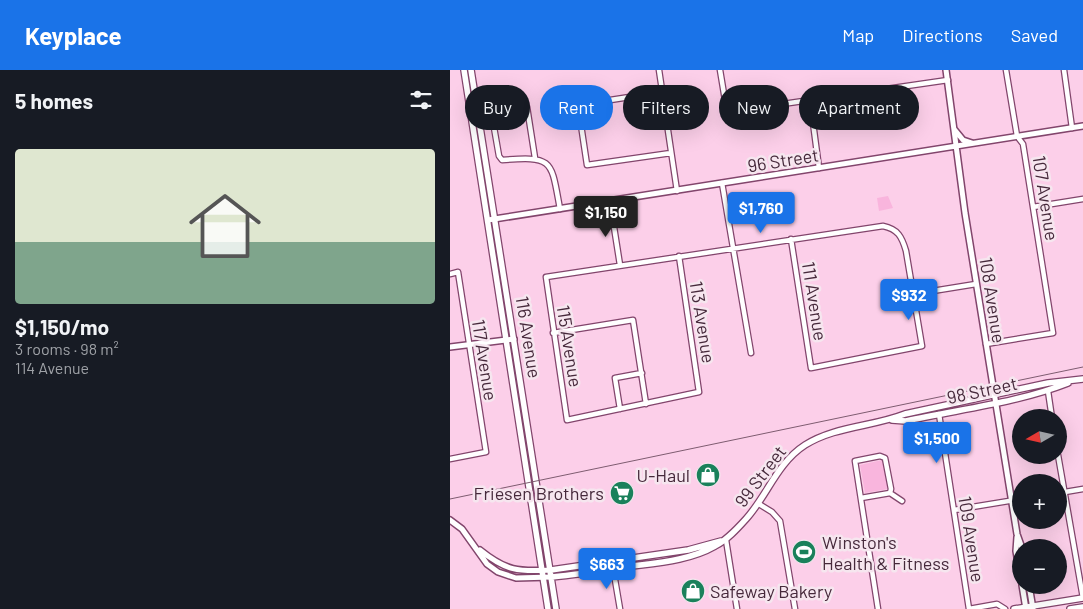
<!DOCTYPE html>
<html lang="en">
<head>
<meta charset="utf-8">
<style>
	:root { --surface:#171b24; --page:#20242c; --text:#f1f3f6; --muted:#9ea1a6; --accent:#1a73e8 }
	body { margin:0; font-family:Barlow,sans-serif; background:var(--page); color:var(--text); height:100vh; display:flex; flex-direction:column; font-size:19px; white-space:nowrap }
	* { box-sizing:border-box; margin:0 }
	p { font-size:16px; color:var(--muted) }
	.icon { flex:none; width:28px; height:28px; fill:none; stroke:currentColor; stroke-width:2; stroke-linecap:round; stroke-linejoin:round }
	.map { position:relative; flex:1; overflow:hidden }
	.panel { display:flex; flex-direction:column; background:var(--surface); width:450px }
	.panel>* { flex:none }
	.banner { position:absolute; left:15px; top:15px; width:475px; height:45px; display:flex; gap:10px }
	.needle { width:32px; rotate:261deg }
	.controls { position:absolute; left:562px; top:339px; display:grid; gap:10px }
	.controls a { display:grid; place-items:center; width:55px; height:55px; border-radius:50%; background:var(--surface); box-shadow:0 5px 20px #0002; font-size:25px }
	.price { position:absolute; translate:-50% -42px; padding:0 11px; border-radius:5px; background:var(--accent); color:#fff; font-size:16px; line-height:32px; filter:drop-shadow(0 1px 2px #0008) }
	.price::after { content:''; position:absolute; left:50%; top:30px; width:15px; height:11px; margin-left:-8px; background:inherit; clip-path:polygon(0 0,100% 0,50% 100%) }
	.price.on { background:#222; color:#fff }
	ul { padding:0; list-style:none }
	li { display:grid; align-content:center; gap:10px; height:265px; padding:0 15px }
	li span { display:grid; place-items:center; height:155px; border-radius:5px; color:#555 }
	li>.icon { margin-inline-start:auto }
	span .icon { width:90px; height:90px; fill:#fffc; stroke-width:1 }
	li b { font-size:21px }
	h2 { display:flex; justify-content:space-between; align-items:center; height:60px; padding:0 15px; font-size:21px }
	.tag { padding:0 18px; border-radius:22px; background:var(--surface); box-shadow:0 5px 20px #0002; font-size:18px; line-height:45px }
	.tag.on { background:var(--accent); color:#fff }
	header { display:flex; align-items:center; gap:30px; box-sizing:border-box; height:70px; padding:0 25px; background:var(--accent); color:#fff }
	header strong { font-size:24px }
	nav { display:flex; gap:28px; margin-inline-start:auto; font-size:18px }
	main { display:flex; flex:1; min-height:0 }
	.map>svg:first-child { display:block }
</style>
</head>
<body>
<header>
<strong>Keyplace</strong>
<nav><a>Map</a><a>Directions</a><a>Saved</a></nav>
</header>
<main>
<section class="panel">
<h2>5 homes<svg class="icon" aria-label="filters" viewBox="0 0 24 24"><path d="M4 7h16M4 17h16"/><circle cx="9" cy="7" r="2"/><circle cx="15" cy="17" r="2"/></svg></h2>
<ul>
<li><span style="background:linear-gradient(#dfe7d0 60%,#7fa58c 0)"><svg class="icon" aria-label="home" viewBox="0 0 24 24"><path d="M3 11l9-7 9 7M6 9v11h12V9"/></svg></span><div><b>$1,150/mo</b><p>3 rooms · 98 m²</p><p>114 Avenue</p></div></li>
</ul>
</section>
<div class="map">
<svg width="633" height="539" viewBox="0 0 633 539">
	<rect width="100%" height="100%" fill="#fccfe9"/>
	<path fill="#f9b5dd" d="M 438,126 L 443,138 L 429,141 L 427,128 Z
		M 432,390 L 438,419 L 415,423 L 410,395 Z"/>
	<g fill="none" stroke-linecap="round" stroke-linejoin="round">
		<g stroke="#82456c" stroke-width="7">
			<path id="minor" d="M 209,0 L 227,121
				M 270,0 L 277,42 L 498,10
				M 614,0 L 622,58
				M 212,22 L 128,35 L 137,95 L 221,83
				M 360,30 L 369,98
				M 85,88 L 77,37 L 47,41 L 42,46 L 49,86 L 52,90 C 104,86 101,90 110,139
				M 272,113 L 301,283
				M 583,137 L 633,129
				M 161,138 L 170,195
				M 229,186 L 249,322 L 117,350 L 96,207 L 433,156 C 448,159 452,167 456,181 L 472,276 L 361,298 L 341,169
				M 0,204 L 8,202 L 36,382 L 0,389
				M 464,224 L 526,214
				M 103,263 L 183,250 L 196,334
				M 536,274 L 603,263 L 573,74 L 567,66 L 556,0
				M 598,321 L 602,348
				M 170,339 L 165,308 L 192,303
				M 489,344 L 519,539
				M 608,385 L 633,528
				M 440,423 L 452,431
				M 609,423 L 633,419
				M 411,428 L 440,423 L 441,419 L 435,388 L 430,386 L 405,391 L 428,539
				M 309,434 L 322,442 L 330,451 L 345,539
				M 504,440 L 571,429
				M 276,470 L 287,539
				M 162,492 L 170,539
				M 519,539 L 547,534 L 555,539"/>
		</g>
		<g stroke="#82456c" stroke-width="8">
			<path id="tertiary" d="M 496,0 L 515,143 L 567,464 L 572,478
				M 504,59 L 513,70 L 522,73
				M 38,150 L 633,56
				M 0,277 L 64,269
				M 0,450 L 12,459 L 37,494 L 48,502 L 66,508 L 102,507
				M 567,467 L 566,481 L 571,511
				M 30,480 C 56,501 68,502 101,500
				M 572,515 L 576,539
				M 579,515 L 583,539"/>
		</g>
		<g stroke="#82456c" stroke-width="8">
			<path id="secondary" d="M 14,0 L 98,539
				M 21,0 L 106,539
				M 442,350 L 456,351 C 510,339 567,333 618,313
				M 101,500 L 238,480 L 271,471
				M 102,507 C 125,505 147,501 169,498 C 201,493 237,492 265,476 C 277,470 287,459 296,449 C 317,426 327,393 355,375 C 385,356 422,357 455,344 L 598,313 L 633,309
				M 564,539 L 633,528
				M 620,539 L 633,537"/>
		</g>
		<use href="#minor" stroke="#fff" stroke-width="4.5"/>
		<use href="#tertiary" stroke="#fff" stroke-width="5"/>
		<use href="#secondary" stroke="#fff" stroke-width="5.5"/>
		<path stroke="#7e5c70" stroke-width="1" d="M 0,429 L 633,297"/>
	</g>
	<defs>
		<g id="shop-disc" transform="scale(1.25)"><circle r="9.5" fill="#1a815b" stroke="#f6e6ef"/><path d="M-5-2.5h2.3a2.7 3.5 0 0 1 5.4 0H5L5.5 6h-11ZM-1.5-2.5h3a1.5 2.3 0 0 0-3 0Z" fill="#fff"/></g>
		<g id="supermarket-disc" transform="scale(1.25)"><circle r="9.5" fill="#1a815b" stroke="#f6e6ef"/><path d="M-6-5.5h2.5l.6 2H6L4.5 2H-2.5L-4.4-4H-6ZM-1.5 3.2a1.3 1.3 0 1 0 .1 0ZM3 3.2a1.3 1.3 0 1 0 .1 0Z" fill="#fff"/></g>
		<g id="stadium-disc" transform="scale(1.25)"><circle r="9.5" fill="#1a815b" stroke="#f6e6ef"/><path d="M0-5a6.5 5 0 1 0 0 10a6.5 5 0 1 0 0-10ZM-3.5-1.8h7v3.6h-7Z" fill="#fff"/></g>
	</defs>
	<g fill-rule="evenodd">
		<use href="#shop-disc" x="258" y="405"/>
		<use href="#supermarket-disc" x="172" y="423"/>
		<use href="#stadium-disc" x="354" y="482"/>
		<use href="#shop-disc" x="243" y="521"/>
	</g>
	<g text-anchor="middle" dominant-baseline="central" stroke-width="5" stroke-linejoin="round" paint-order="stroke">
		<g font-size="18" fill="#46293b" stroke="#f6e6ef">
			<text transform="translate(333 90) rotate(-9)">96 Street</text>
			<text transform="translate(596 128) rotate(81)">107 Avenue</text>
			<text transform="translate(543 230) rotate(81)">108 Avenue</text>
			<text transform="translate(365 231) rotate(81)">111 Avenue</text>
			<text transform="translate(253 252) rotate(81)">113 Avenue</text>
			<text transform="translate(79 267) rotate(81)">116 Avenue</text>
			<text transform="translate(120 276) rotate(81)">115 Avenue</text>
			<text transform="translate(35 290) rotate(81)">117 Avenue</text>
			<text transform="translate(532 320) rotate(-12)">98 Street</text>
			<text transform="translate(310 406) rotate(-53)">99 Street</text>
			<text transform="translate(522 469) rotate(81)">109 Avenue</text>
		</g>
		<g font-size="18" fill="#46293b" stroke="#f6e6ef" text-anchor="end">
			<text x="240" y="405">U-Haul</text>
			<text x="154" y="423">Friesen Brothers</text>
			<text x="372" y="472" text-anchor="start">Winston's<tspan x="372" dy="21">Health &amp; Fitness</tspan></text>
			<text x="260" y="521" text-anchor="start">Safeway Bakery</text>
		</g>
	</g>
</svg>
<div class="controls">
<a><svg class="needle" viewBox="-14 -14 28 28"><path d="M0-13l5 13h-10z" fill="#e53935"/><path d="M0 13l5-13h-10z" fill="#9ea1a6"/></svg></a>
<a>+</a>
<a>−</a>
</div>
<b class="price" style="left:311px;top:164px">$1,760</b>
<b class="price on" style="left:156px;top:168px">$1,150</b>
<b class="price" style="left:459px;top:251px">$932</b>
<b class="price" style="left:487px;top:394px">$1,500</b>
<b class="price" style="left:157px;top:520px">$663</b>
<div class="banner">
<a class="tag">Buy</a>
<a class="tag on">Rent</a>
<a class="tag">Filters</a>
<a class="tag">New</a>
<a class="tag">Apartment</a>
</div>
</div>
</main>
</body>
</html>
